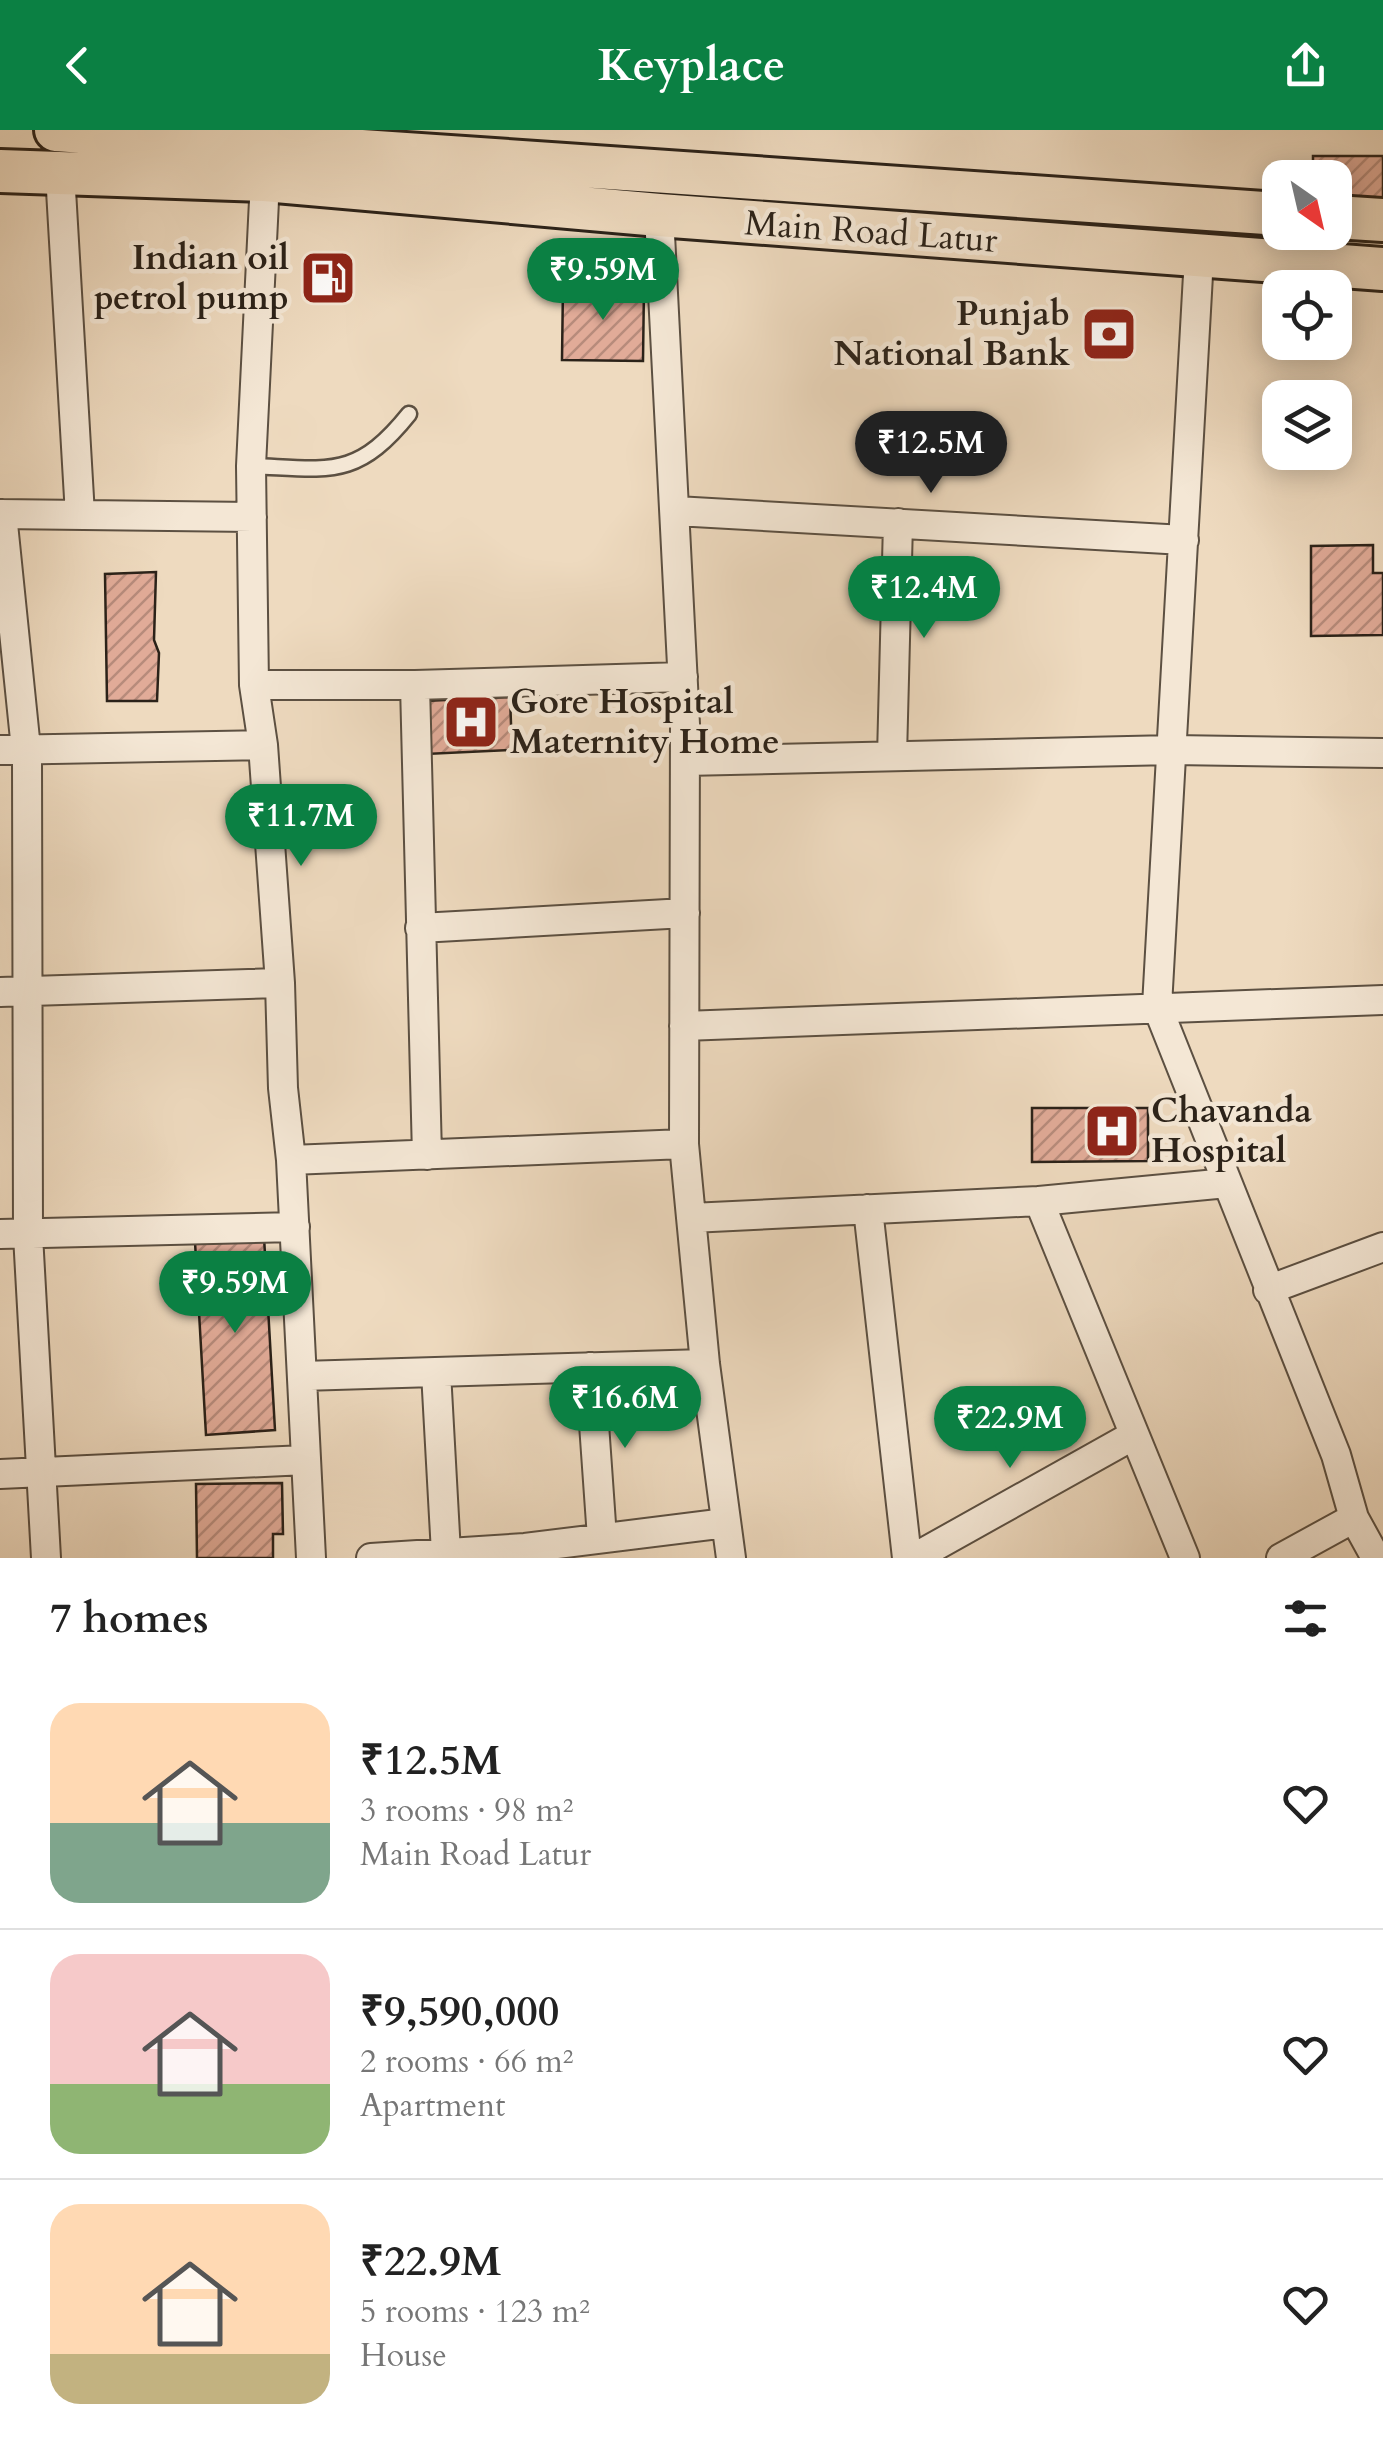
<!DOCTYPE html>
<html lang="en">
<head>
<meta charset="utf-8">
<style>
	:root { --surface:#fff; --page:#f2f2f2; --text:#222; --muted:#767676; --line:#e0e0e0; --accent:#0b8043 }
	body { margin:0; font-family:Cardo,serif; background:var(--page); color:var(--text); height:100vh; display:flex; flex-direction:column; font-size:38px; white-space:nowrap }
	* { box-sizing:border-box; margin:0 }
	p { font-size:32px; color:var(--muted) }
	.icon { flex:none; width:55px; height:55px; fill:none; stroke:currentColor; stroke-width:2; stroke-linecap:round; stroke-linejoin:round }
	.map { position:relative; height:1428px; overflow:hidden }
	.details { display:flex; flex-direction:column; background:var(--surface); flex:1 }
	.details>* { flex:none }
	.needle { width:65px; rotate:146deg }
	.fabs { position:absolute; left:1262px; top:30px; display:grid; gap:20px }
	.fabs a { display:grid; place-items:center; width:90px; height:90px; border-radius:20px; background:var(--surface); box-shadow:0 5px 25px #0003; font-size:50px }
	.price { position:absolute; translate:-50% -85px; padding:0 22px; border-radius:35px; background:var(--accent); color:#fff; font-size:32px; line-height:65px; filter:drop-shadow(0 2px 5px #0008) }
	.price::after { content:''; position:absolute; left:50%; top:60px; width:30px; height:22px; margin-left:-15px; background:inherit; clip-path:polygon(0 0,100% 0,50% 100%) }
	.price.active { background:#222; color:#fff }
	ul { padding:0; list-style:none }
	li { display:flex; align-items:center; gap:30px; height:250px; padding:0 50px }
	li+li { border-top:2px solid var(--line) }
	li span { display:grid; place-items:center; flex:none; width:280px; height:200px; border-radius:30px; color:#555 }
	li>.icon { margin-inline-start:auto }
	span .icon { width:120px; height:120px; fill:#fffc; stroke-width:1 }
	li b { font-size:42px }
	h2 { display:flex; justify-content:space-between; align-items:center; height:120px; padding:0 50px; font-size:42px }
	header { display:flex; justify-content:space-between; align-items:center; height:130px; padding:0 50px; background:var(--accent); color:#fff; font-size:45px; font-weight:600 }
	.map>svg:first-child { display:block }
</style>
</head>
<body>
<header><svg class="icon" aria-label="back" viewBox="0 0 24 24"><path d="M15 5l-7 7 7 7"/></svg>Keyplace<svg class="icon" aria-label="share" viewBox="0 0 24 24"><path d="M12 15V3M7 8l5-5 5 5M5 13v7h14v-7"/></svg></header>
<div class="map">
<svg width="1383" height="1428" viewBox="0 0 1383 1428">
	<defs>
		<pattern id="building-hatch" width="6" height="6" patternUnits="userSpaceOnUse" patternTransform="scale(2.5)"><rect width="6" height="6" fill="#e1ab98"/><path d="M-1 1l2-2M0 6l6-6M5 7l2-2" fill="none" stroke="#b78b7b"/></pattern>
	</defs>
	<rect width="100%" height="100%" fill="#eedabf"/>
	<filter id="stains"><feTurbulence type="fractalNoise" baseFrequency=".002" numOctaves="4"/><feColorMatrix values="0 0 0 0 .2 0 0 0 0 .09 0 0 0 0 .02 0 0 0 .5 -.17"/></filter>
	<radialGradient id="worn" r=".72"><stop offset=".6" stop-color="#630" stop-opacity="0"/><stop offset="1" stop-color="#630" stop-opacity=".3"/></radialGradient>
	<path fill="url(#building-hatch)" stroke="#2b2219" stroke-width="2.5" d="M 1313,26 L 1383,26 L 1383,74 L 1335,74 L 1335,48 L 1313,48 Z
		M 563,155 L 644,156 L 643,231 L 562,230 Z
		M 1373,415 L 1373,443 L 1383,443 L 1383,505 L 1311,506 L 1311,416 Z
		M 156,442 L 154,510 L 159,523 L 157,571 L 107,571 L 105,444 Z
		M 510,567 L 512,620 L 426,624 L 424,571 Z
		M 1032,978 L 1148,978 L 1148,1031 L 1032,1032 Z
		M 264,1107 L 275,1300 L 206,1305 L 195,1112 Z
		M 282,1353 L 283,1404 L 273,1404 L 273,1428 L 197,1428 L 196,1354 Z"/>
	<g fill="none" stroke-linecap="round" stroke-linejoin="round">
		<g stroke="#5c5042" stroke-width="19">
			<path id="service" d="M 251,336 C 329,339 356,350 409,284"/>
		</g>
		<g stroke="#5c5042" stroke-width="32">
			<path id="minor" d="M 60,43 L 80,385
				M 265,50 L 251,336 L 254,555 L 263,615 L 280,853 L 283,958 L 291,1030 L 311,1428
				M 659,85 L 685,594 L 684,1014 L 705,1234 L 731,1428
				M 1199,127 L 1157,876 L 1336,1325 L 1354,1388 L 1376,1428
				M 676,381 L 1184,410
				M 0,384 L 252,387
				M 2,384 L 27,629 L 28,1105 L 46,1428
				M 254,555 L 415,555 L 683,547
				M 415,555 L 427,1025
				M 0,620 L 263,615
				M 892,626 L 898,393
				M 685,631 L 1173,620 L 1383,623
				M 420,798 L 685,783
				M 0,862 L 280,853
				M 684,896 L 1383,870
				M 291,1030 L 684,1014
				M 1039,1071 L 1227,1053
				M 868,1079 L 907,1428
				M 691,1088 L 1039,1071 L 1185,1428
				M 0,1104 L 295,1097
				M 1268,1160 L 1383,1117
				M 590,1237 L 602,1408
				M 436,1242 L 446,1423
				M 302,1246 L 705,1234
				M 0,1344 L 306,1330
				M 371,1428 L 525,1418 L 726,1393
				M 914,1428 L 1134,1305
				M 1281,1428 L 1354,1388"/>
		</g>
		<g stroke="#2b2219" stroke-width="48">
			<path id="primary" d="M 56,0 L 1280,84
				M 0,41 L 265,50 L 659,85 L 1383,139
				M 1335,87 L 1383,90"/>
		</g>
		<use href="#service" stroke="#f4e7d5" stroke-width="14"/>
		<use href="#minor" stroke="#f4e7d5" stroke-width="28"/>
		<use href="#primary" stroke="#eedabf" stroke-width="42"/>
	</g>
	<defs>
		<g id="fuel-square" transform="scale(2.875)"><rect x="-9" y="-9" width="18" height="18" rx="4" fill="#8f2418" stroke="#f4e7d5"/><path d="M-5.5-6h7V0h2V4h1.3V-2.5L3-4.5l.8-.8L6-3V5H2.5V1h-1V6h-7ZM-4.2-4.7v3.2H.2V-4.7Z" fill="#fff"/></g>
		<g id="bank-square" transform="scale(2.875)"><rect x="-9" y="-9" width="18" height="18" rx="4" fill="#8f2418" stroke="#f4e7d5"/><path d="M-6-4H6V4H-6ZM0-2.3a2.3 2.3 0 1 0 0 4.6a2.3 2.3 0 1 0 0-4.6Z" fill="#fff"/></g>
		<g id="hospital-square" transform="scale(2.875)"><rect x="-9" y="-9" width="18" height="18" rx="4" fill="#8f2418" stroke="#f4e7d5"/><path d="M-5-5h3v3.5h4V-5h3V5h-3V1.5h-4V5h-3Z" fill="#fff"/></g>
	</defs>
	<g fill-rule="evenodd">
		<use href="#fuel-square" x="328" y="148"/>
		<use href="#bank-square" x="1109" y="204"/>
		<use href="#hospital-square" x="471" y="592"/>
		<use href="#hospital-square" x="1112" y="1001"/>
	</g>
	<g text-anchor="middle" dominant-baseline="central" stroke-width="9" stroke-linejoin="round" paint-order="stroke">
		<g font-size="35" fill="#2b2219" stroke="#f4e7d5">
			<text transform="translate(871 102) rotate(4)">Main Road Latur</text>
		</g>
		<g font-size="35" font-weight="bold" fill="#2b2219" stroke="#f4e7d5" text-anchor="end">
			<text x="289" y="128">Indian oil<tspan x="289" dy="40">petrol pump</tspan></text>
			<text x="1070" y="184">Punjab<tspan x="1070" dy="40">National Bank</tspan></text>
			<text x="510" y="572" text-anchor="start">Gore Hospital<tspan x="510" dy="40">Maternity Home</tspan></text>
			<text x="1151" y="981" text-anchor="start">Chavanda<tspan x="1151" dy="40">Hospital</tspan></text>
		</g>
	</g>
	<rect width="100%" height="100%" filter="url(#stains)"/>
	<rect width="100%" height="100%" fill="url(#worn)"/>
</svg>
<div class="fabs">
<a><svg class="needle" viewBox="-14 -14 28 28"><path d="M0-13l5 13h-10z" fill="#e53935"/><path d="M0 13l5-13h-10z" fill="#767676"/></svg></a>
<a><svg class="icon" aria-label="locate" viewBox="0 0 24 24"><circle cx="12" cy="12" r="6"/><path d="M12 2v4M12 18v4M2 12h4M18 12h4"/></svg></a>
<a><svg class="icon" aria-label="layers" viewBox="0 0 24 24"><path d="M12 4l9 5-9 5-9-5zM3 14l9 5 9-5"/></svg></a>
</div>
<b class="price" style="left:603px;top:193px">₹9.59M</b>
<b class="price active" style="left:931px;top:366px">₹12.5M</b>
<b class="price" style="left:924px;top:511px">₹12.4M</b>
<b class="price" style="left:301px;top:739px">₹11.7M</b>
<b class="price" style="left:235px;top:1206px">₹9.59M</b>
<b class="price" style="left:625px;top:1321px">₹16.6M</b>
<b class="price" style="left:1010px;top:1341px">₹22.9M</b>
</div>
<section class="details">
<h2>7 homes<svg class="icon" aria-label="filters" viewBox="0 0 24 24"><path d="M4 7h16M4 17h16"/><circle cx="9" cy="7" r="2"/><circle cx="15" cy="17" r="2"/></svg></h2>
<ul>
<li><span style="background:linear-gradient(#ffd9b3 60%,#7fa58c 0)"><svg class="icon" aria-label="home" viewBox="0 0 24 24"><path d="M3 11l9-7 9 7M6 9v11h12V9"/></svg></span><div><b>₹12.5M</b><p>3 rooms · 98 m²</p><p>Main Road Latur</p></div><svg class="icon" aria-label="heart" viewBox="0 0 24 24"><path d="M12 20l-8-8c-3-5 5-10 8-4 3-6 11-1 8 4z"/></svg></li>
<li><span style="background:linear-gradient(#f6c9c9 65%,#8fb573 0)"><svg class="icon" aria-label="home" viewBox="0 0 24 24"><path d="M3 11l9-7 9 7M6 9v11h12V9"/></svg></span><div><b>₹9,590,000</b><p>2 rooms · 66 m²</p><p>Apartment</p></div><svg class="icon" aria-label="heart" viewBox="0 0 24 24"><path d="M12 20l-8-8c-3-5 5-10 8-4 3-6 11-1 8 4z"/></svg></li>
<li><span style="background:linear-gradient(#ffd9b3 75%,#c2b280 0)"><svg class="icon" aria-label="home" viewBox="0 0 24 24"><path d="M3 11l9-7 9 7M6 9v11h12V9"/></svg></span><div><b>₹22.9M</b><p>5 rooms · 123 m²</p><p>House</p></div><svg class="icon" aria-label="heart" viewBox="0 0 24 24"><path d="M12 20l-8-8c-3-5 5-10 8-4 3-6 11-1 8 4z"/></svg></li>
</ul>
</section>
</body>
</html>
